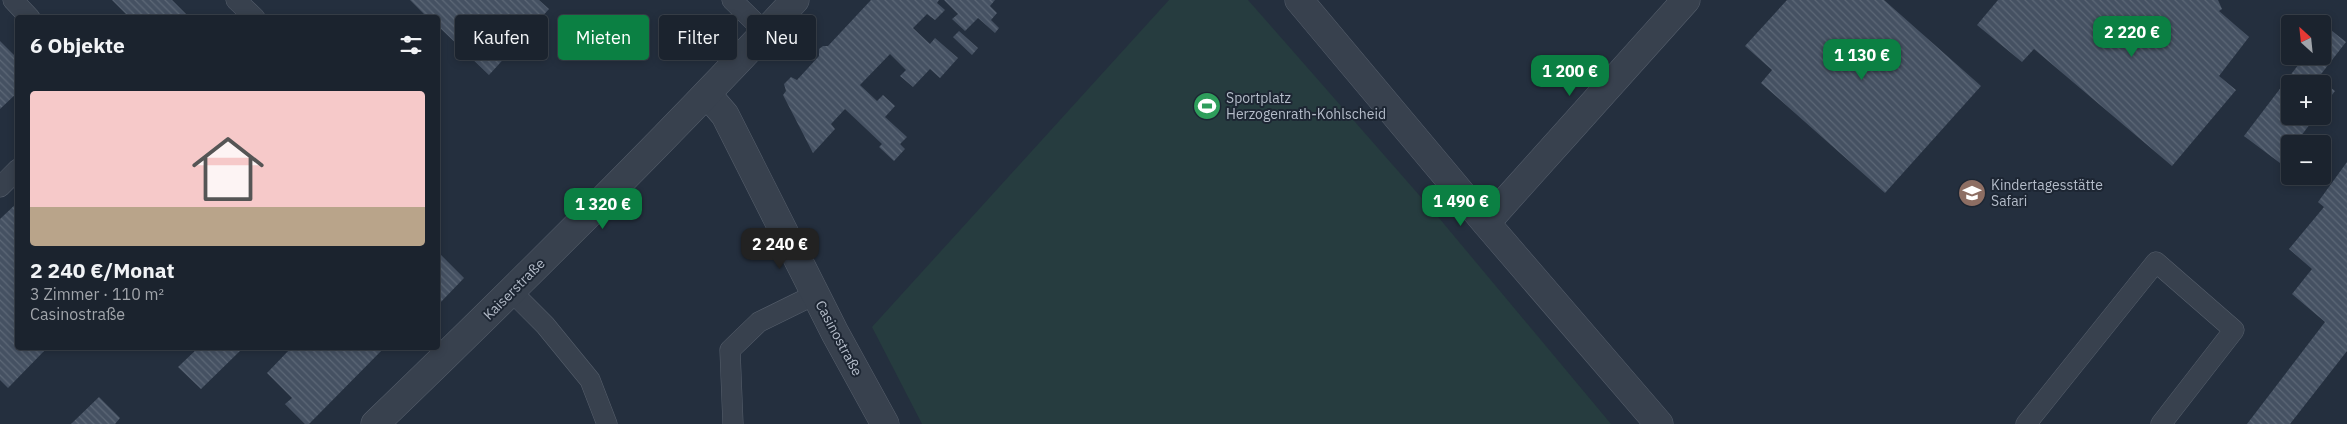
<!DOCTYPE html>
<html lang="de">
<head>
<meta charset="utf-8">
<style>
	:root { --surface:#1b232e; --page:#242b36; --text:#f1f3f6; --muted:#a0a4aa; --line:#39404a; --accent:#0b8043 }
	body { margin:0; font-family:"IBM Plex Sans",sans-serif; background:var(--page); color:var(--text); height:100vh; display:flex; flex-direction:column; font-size:19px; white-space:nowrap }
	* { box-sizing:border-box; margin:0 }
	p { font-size:16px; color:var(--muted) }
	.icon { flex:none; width:28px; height:28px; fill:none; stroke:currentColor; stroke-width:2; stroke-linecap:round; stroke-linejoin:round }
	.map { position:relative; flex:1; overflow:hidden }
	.drawer { position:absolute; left:15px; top:15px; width:425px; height:335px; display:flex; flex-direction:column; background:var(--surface); border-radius:5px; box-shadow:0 2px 8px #0003,0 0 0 1px var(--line) }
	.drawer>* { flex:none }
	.hud { position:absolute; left:455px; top:15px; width:475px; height:45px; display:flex; gap:10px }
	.needle { width:32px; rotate:333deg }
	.controls { position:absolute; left:2281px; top:15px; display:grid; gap:10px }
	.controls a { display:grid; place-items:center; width:50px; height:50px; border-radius:5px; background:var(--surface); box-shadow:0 2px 8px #0003,0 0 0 1px var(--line); font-size:25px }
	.price { position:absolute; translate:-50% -42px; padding:0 11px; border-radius:10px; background:var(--accent); color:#fff; font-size:16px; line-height:32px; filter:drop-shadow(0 1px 2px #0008) }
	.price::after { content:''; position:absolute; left:50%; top:30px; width:15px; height:11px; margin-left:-8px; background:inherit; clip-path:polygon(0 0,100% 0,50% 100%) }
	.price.on { background:#222; color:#fff }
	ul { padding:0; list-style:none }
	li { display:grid; align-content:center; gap:10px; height:265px; padding:0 15px }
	li span { display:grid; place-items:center; height:155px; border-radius:5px; color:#555 }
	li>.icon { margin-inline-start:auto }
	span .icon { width:90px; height:90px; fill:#fffc; stroke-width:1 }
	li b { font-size:21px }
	h2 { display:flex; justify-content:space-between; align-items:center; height:60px; padding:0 15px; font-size:21px }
	.chip { padding:0 18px; border-radius:5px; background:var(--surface); box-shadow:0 2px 8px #0003,0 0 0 1px var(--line); font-size:18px; line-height:45px }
	.chip.on { background:var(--accent); color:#fff }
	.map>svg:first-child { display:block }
</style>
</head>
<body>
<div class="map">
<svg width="2347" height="424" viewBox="0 0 2347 424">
	<defs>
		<pattern id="building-back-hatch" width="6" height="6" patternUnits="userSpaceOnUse" patternTransform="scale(1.25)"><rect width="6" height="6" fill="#455162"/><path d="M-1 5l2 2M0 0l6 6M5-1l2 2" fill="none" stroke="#5d6877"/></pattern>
	</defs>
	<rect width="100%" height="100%" fill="#242f3e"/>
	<path fill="#263c3f" d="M 1169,0 L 1248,0 L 1434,212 L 1611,424 L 922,424 L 872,327 Z"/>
	<path fill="url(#building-back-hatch)" d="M 112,0 L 172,0 L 190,18 L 130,18 Z
		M 410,0 L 539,0 L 549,9 L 489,75 L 438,26 L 438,18 L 428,18 Z
		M 871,0 L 939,0 L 937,3 L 945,10 L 935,20 L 927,14 L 913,28 L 930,44 L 935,38 L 958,58 L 940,78 L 930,69 L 913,87 L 900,76 L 906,70 L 890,54 L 860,85 L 877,101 L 883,95 L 895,106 L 885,117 L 907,137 L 900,144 L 905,149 L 894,161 L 879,147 L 882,144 L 845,109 L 831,124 L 835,129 L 813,153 L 783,95 L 786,91 L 784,84 L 791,77 L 797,80 L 819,56 L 819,49 L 823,46 L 828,46 Z
		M 944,0 L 995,0 L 990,6 L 997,13 L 991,20 L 999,28 L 995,33 L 978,18 L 965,31 L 952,19 L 958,14 Z
		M 1787,0 L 1884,0 L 1981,86 L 1885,193 L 1761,83 L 1772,70 L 1745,46 Z
		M 1998,0 L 2218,0 L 2222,9 L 2219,11 L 2249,37 L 2219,76 L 2236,90 L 2172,166 L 2034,49 L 2022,62 L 1977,25 Z
		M 2327,27 L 2346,42 L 2318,78 L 2335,91 L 2322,108 L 2322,84 L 2290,84 L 2290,116 L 2316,116 L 2295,144 L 2290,144 L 2290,150 L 2280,163 L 2244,136 L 2305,56 L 2322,56 L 2322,33 Z
		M 959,31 L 978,48 L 972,55 L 953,37 Z
		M 0,41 L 18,59 L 18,92 L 0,109 Z
		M 2347,162 L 2347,351 L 2290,424 L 2247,424 L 2325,322 L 2292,294 L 2312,269 L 2289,249 L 2324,207 L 2318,202 Z
		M 18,202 L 18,348 L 47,348 L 8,388 L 0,380 L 0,219 Z
		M 438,252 L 464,278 L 438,305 Z
		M 198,348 L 240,348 L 242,349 L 201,389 L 178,367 Z
		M 291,348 L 384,348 L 309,424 L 305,424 L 285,404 L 292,398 L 267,373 Z
		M 99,397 L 120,418 L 115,424 L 71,424 Z"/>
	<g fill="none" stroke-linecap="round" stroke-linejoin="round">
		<g stroke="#565f6c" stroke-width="21">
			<path id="service" d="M 13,0 L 30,18
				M 236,0 L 255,18
				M 732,0 L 765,32
				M 0,187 L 18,169
				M 512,292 L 545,325 L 590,380 L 607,424
				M 733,424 L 730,350 L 759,322 L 816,294
				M 2026,424 L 2156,262 L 2234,330 L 2161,424"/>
		</g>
		<g stroke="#565f6c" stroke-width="29">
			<path id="minor" d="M 1299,0 L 1486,223 L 1659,424
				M 707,94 L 725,115 L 835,333 L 885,424
				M 1486,223 L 1686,0"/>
		</g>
		<g stroke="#565f6c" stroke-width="29">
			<path id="tertiary" d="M 375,424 C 518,286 660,146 795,0"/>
		</g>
		<use href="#service" stroke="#38414e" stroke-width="20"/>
		<use href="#minor" stroke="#38414e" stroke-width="28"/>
		<use href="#tertiary" stroke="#38414e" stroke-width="28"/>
	</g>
	<defs>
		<g id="stadium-disc" transform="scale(1.4375)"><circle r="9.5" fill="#2e9e5b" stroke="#1d2633"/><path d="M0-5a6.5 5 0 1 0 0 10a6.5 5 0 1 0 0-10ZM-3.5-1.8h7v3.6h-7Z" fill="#fff"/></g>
		<g id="school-disc" transform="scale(1.4375)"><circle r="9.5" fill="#8d6e63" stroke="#1d2633"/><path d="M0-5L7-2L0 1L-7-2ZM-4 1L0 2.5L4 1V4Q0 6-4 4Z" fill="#fff"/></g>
	</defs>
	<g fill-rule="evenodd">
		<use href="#stadium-disc" x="1207" y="106"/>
		<use href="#school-disc" x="1972" y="193"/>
	</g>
	<g text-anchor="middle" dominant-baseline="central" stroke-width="4" stroke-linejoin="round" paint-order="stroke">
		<g font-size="14" fill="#b4bcc9" stroke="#1d2633" text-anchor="start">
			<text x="1226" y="98">Sportplatz<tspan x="1226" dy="16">Herzogenrath-Kohlscheid</tspan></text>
			<text x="1991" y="185">Kindertagesstätte<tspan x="1991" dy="16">Safari</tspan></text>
		</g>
		<g font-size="14" fill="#b4bcc9" stroke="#1d2633">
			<text transform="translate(514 289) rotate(-45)">Kaiserstraße</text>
			<text transform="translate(839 338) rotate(62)">Casinostraße</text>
		</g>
	</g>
</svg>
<div class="controls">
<a><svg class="needle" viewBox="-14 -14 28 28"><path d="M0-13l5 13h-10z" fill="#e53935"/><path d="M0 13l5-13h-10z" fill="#a0a4aa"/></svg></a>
<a>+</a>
<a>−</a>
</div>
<b class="price" style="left:2132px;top:58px">2 220 €</b>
<b class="price" style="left:1862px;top:81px">1 130 €</b>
<b class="price" style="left:1570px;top:97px">1 200 €</b>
<b class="price" style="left:1461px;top:227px">1 490 €</b>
<b class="price" style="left:603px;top:230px">1 320 €</b>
<b class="price on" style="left:780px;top:270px">2 240 €</b>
<div class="hud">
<a class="chip">Kaufen</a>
<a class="chip on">Mieten</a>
<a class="chip">Filter</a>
<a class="chip">Neu</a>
</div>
<section class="drawer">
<h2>6 Objekte<svg class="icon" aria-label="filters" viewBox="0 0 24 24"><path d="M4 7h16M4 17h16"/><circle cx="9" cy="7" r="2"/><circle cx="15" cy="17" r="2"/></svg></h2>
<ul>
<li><span style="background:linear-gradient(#f6c9c9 75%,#b9a48a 0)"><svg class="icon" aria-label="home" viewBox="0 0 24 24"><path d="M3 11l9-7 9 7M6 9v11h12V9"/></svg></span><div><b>2 240 €/Monat</b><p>3 Zimmer · 110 m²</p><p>Casinostraße</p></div></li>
</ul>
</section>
</div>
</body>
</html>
